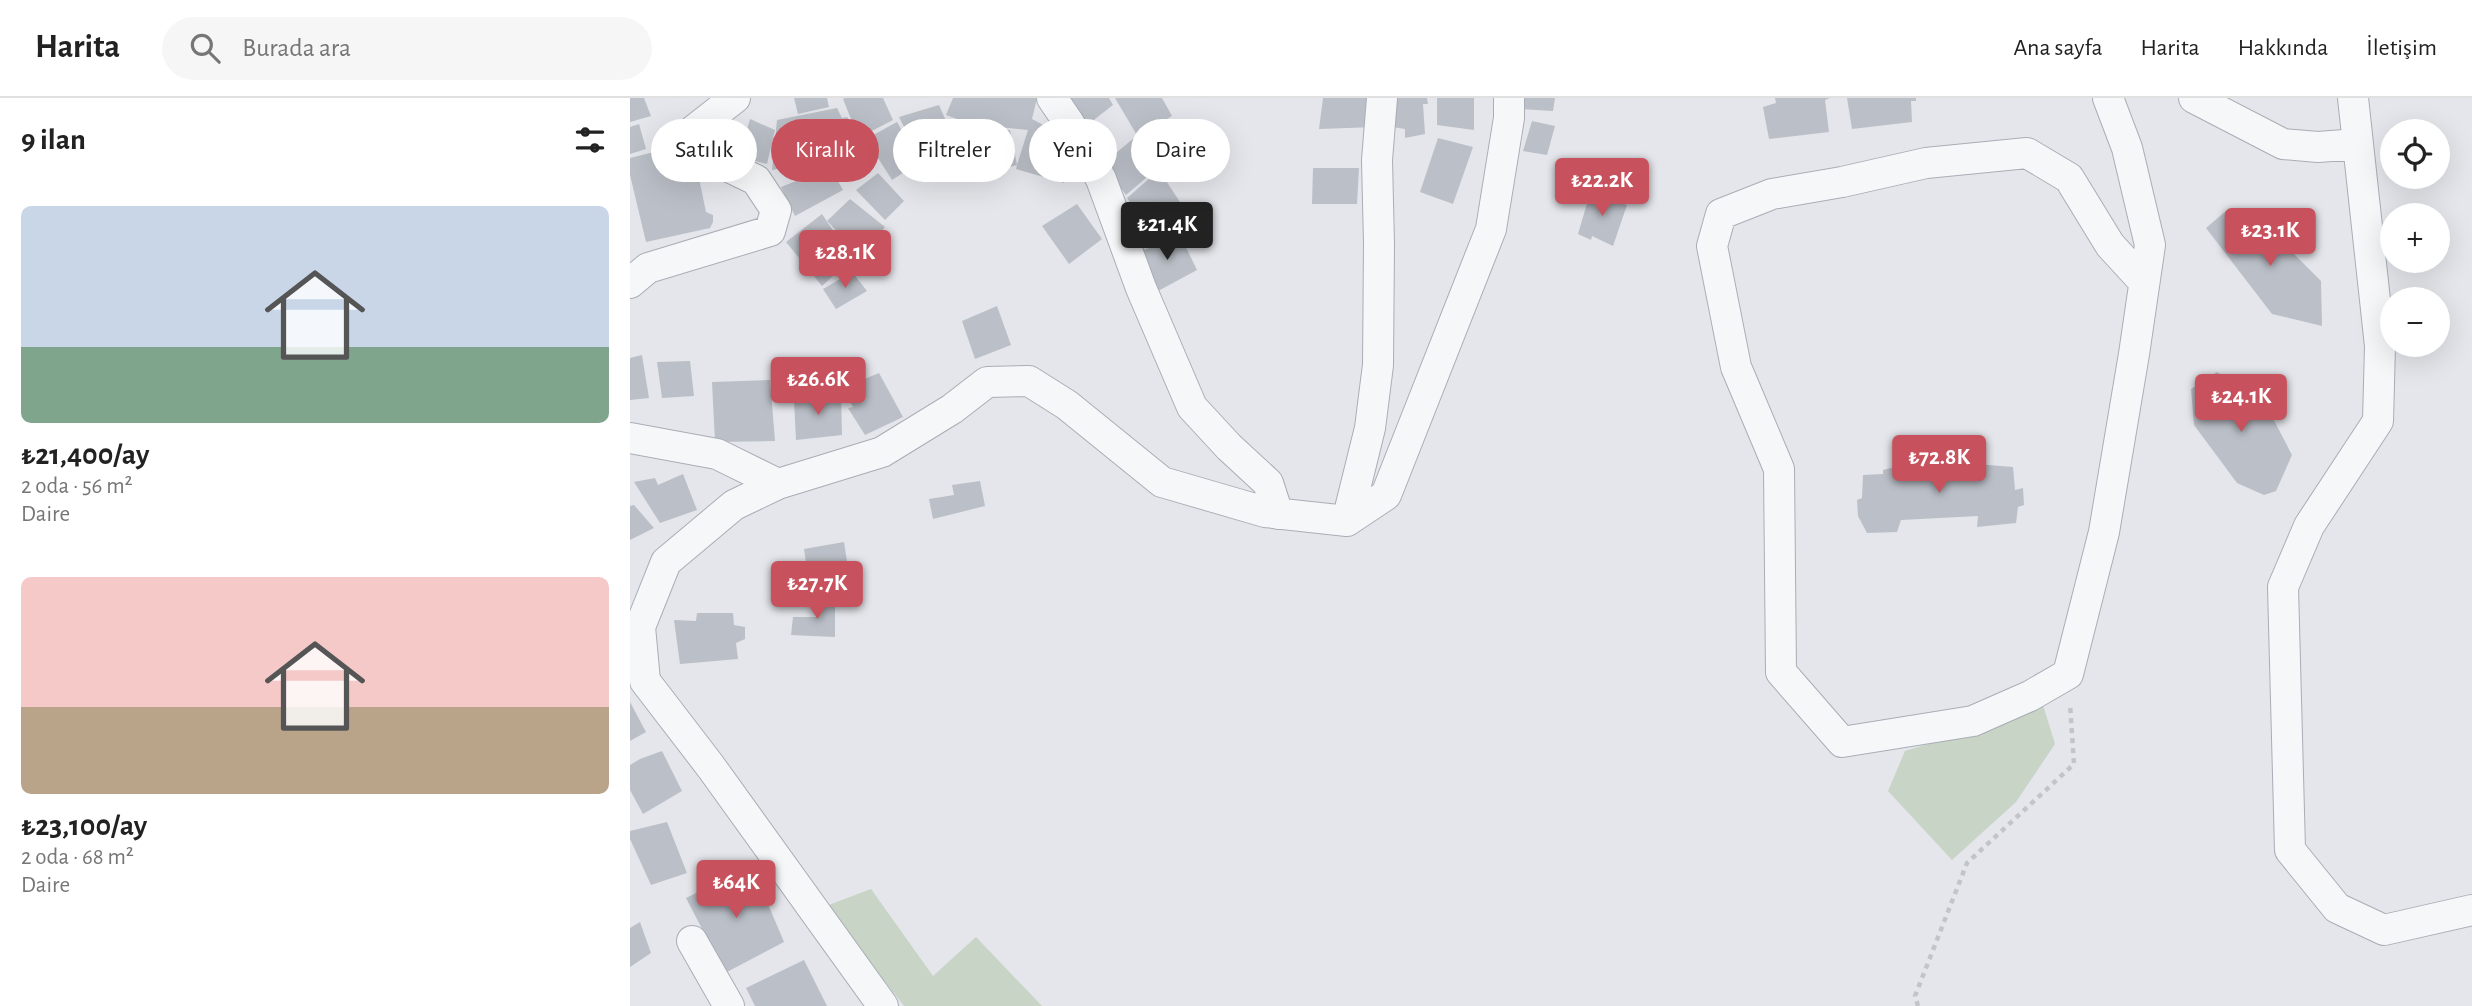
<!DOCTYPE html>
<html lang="tr">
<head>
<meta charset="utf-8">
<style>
	:root { --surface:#fff; --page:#f6f6f6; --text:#222; --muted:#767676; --line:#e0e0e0; --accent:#c7525d }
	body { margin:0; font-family:"Alegreya Sans",sans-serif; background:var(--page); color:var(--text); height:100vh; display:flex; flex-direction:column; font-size:26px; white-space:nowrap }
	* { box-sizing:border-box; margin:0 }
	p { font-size:23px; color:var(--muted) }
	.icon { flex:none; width:38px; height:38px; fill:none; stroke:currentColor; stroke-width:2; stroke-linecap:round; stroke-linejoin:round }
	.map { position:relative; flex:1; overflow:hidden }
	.panel { display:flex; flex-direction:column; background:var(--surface); width:630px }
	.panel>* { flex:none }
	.hud { position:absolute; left:21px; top:21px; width:665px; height:63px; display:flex; gap:14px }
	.tools { position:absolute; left:1750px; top:21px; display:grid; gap:14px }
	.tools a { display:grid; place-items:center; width:70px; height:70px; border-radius:50%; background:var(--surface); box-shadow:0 7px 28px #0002; font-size:35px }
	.price { position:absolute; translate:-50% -60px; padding:0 16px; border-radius:7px; background:var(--accent); color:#fff; font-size:23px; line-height:46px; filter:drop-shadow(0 2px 4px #0008) }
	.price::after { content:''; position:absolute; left:50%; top:42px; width:21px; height:16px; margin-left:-10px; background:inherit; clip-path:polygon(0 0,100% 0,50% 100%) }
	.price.selected { background:#222; color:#fff }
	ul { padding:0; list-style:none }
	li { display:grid; align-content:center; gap:14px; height:371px; padding:0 21px }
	li span { display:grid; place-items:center; height:217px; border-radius:10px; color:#555 }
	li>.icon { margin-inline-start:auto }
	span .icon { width:126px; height:126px; fill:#fffc; stroke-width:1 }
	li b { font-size:30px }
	h2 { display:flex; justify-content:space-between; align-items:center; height:84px; padding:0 21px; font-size:30px }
	.chip { padding:0 24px; border-radius:32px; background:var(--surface); box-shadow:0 7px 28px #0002; font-size:24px; line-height:63px }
	.chip.selected { background:var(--accent); color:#fff }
	header { display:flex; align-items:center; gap:42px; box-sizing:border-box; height:98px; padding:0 35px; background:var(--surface); border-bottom:2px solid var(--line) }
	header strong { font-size:33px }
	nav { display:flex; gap:38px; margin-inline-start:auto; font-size:24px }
	.search { width:490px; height:63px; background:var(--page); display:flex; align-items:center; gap:18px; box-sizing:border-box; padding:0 24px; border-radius:38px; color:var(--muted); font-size:26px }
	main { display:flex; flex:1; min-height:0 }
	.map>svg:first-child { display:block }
</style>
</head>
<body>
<header>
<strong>Harita</strong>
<div class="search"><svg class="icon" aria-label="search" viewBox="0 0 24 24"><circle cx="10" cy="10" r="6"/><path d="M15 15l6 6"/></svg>Burada ara</div>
<nav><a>Ana sayfa</a><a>Harita</a><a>Hakkında</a><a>İletişim</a></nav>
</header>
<main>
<section class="panel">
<h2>9 ilan<svg class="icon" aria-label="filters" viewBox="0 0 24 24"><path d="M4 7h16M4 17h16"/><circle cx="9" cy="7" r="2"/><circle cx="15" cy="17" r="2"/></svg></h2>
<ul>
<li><span style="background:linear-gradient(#c9d6e8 65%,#7fa58c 0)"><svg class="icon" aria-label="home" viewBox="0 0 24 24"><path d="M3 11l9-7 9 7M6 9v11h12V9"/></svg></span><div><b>₺21,400/ay</b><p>2 oda · 56 m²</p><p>Daire</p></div></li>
<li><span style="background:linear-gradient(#f6c9c9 60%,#b9a48a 0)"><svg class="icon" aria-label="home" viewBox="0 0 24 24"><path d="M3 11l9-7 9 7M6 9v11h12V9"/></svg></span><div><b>₺23,100/ay</b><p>2 oda · 68 m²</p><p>Daire</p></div></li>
</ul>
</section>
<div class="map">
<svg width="1842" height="908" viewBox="0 0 1842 908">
	<rect width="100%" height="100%" fill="#e4e6eb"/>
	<path fill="#c8d4c5" d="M 1412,604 L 1425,646 L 1386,704 L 1322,762 L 1258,693 L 1275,653 L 1342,633 Z
		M 241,791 L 303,878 L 346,839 L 412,908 L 274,908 L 196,808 Z"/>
	<path fill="#bbbfc7" d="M 0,0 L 14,0 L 21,18 L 0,24 Z
		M 164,0 L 197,0 L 199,9 L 168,16 Z
		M 215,0 L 253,0 L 263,22 L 234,37 L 221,21 L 213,1 Z
		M 323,0 L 407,0 L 402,21 L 440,41 L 442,59 L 434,85 L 386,71 L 387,67 L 349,77 L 340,38 L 380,32 L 387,67 L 398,32 L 341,26 L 316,17 Z
		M 435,0 L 479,0 L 483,7 L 456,28 Z
		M 485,0 L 532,0 L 542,18 L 508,39 Z
		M 693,0 L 744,0 L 746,29 L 689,31 Z
		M 767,0 L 797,0 L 798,6 L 793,6 L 795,36 L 775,40 L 775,31 L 756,28 Z
		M 807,0 L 844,0 L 844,32 L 807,27 Z
		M 890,0 L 925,0 L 923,13 L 888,11 Z
		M 1145,0 L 1200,0 L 1195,2 L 1199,34 L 1139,41 L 1133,9 L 1146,5 Z
		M 1217,0 L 1286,0 L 1286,3 L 1281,3 L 1282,24 L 1222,31 Z
		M 309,7 L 324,41 L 309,51 L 316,58 L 293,66 L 269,19 Z
		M 207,10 L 212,20 L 217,19 L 229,35 L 224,37 L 228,47 L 180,59 L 179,63 L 199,58 L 203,68 L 200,69 L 213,92 L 165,118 L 151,89 L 186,75 L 179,63 L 179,66 L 142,72 L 147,22 Z
		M 120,21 L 145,32 L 137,66 L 109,59 Z
		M 902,23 L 925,28 L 917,57 L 893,53 Z
		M 267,24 L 283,53 L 273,61 L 276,73 L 262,82 L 236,41 Z
		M 9,26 L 16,51 L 0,56 L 0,29 Z
		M 505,39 L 530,68 L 496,97 L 473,66 Z
		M 808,40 L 843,49 L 823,106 L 790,94 Z
		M 36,51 L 69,80 L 76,114 L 83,117 L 83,124 L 80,130 L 16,144 L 0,77 L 0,60 Z
		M 683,70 L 729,70 L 727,106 L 682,106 Z
		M 529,72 L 563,124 L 533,140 L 520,124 L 516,127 L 497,100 Z
		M 248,75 L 274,103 L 255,122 L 226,92 Z
		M 961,92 L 997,107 L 983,148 L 962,138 L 961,142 L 948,136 Z
		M 220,101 L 255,129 L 239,150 L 229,139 L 220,146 L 197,123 Z
		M 447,106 L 472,141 L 439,166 L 412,128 Z
		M 1597,112 L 1639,131 L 1691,183 L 1692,228 L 1642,216 L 1576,130 Z
		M 192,116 L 222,161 L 192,188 L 156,144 Z
		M 550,137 L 567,172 L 528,193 L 505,156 Z
		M 222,174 L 237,193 L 206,211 L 193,191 Z
		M 367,208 L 381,247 L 345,261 L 332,223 Z
		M 12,257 L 19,300 L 0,302 L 0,260 Z
		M 60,263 L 64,298 L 32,300 L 27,264 Z
		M 1587,274 L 1636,307 L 1662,357 L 1646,393 L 1634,397 L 1607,385 L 1564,327 L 1561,291 Z
		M 249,275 L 273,319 L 235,337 L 218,310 L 223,309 L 213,290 Z
		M 140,282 L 145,343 L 85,344 L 82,284 Z
		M 211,296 L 212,337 L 166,342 L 164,302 Z
		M 1321,364 L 1383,369 L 1385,392 L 1393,390 L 1394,407 L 1388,409 L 1386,425 L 1347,429 L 1348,418 L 1271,422 L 1267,434 L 1237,435 L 1228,418 L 1227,402 L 1232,400 L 1233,377 L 1253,376 L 1253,372 L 1269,368 L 1270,373 L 1290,370 L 1290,366 L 1304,365 L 1304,369 Z
		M 53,376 L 67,412 L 30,425 L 4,384 L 25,380 L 28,387 Z
		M 350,383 L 355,408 L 303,421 L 299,401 L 324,397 L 322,387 Z
		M 4,407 L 24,430 L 0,442 L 0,408 Z
		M 214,444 L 219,476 L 179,484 L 174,451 Z
		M 189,500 L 205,500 L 205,539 L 161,537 L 163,519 L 188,519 Z
		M 67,515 L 103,515 L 104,527 L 115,529 L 115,541 L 106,545 L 108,561 L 50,566 L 44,522 L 66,523 Z
		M 0,604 L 16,634 L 0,643 Z
		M 32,653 L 52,693 L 13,716 L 0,692 L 0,667 L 10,661 Z
		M 37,724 L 57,775 L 21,787 L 0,741 L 0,733 Z
		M 115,771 L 138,806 L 154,844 L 95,875 L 56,800 Z
		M 10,824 L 21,855 L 0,869 L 0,830 Z
		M 174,862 L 197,908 L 125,908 L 116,890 Z"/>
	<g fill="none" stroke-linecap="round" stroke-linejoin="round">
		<g stroke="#a9adb5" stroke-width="32">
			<path id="minor" d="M 422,0 L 439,25 L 471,81 L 511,190 L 562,309 L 599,349 L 638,385 L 648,416
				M 1478,0 L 1497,50 L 1520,147 L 1504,256 L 1474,434 L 1438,576 L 1400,598 L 1343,623 L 1212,644 L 1151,574 L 1149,371 L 1106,269 L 1082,148 L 1091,116 L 1142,96 L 1212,84 L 1296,65 L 1397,55 L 1439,80 L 1480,147 L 1514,184
				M 1564,0 L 1653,46 L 1688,49 L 1728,46
				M 1723,0 L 1750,248 L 1748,323 L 1679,428 L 1653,489 L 1660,752 L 1707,810 L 1754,832 L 1842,812
				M 0,185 L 18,170 L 140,133 L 146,112 L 126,82 L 68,54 L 64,32 L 105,0
				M 0,340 L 87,356 L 148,386
				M 717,423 L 740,330 L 748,267 L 749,146 L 747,62 L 752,0
				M 62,843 L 99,908
				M 253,908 L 81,669 L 15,583 L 10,529 L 36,464 L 104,407 L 148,386 L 252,354 L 322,311 L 357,284 L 399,283 L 437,307 L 532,384 L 635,414 L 717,423 L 756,397 L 861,131 L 879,20 L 879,0"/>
		</g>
		<path stroke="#c1c4c9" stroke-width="4.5" stroke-dasharray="5 5" stroke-linecap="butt" d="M 1288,908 L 1285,898 L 1337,765 L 1444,666 L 1440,606"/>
		<use href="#minor" stroke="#f6f7f9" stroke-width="30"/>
	</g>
</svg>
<div class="tools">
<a><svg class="icon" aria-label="locate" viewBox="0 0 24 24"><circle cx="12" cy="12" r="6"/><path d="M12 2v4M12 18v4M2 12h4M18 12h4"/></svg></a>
<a>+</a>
<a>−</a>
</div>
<b class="price" style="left:972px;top:120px">₺22.2K</b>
<b class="price selected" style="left:537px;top:164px">₺21.4K</b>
<b class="price" style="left:1640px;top:170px">₺23.1K</b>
<b class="price" style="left:215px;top:192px">₺28.1K</b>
<b class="price" style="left:188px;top:319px">₺26.6K</b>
<b class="price" style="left:1611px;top:336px">₺24.1K</b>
<b class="price" style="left:1309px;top:397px">₺72.8K</b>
<b class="price" style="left:187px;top:523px">₺27.7K</b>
<b class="price" style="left:106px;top:822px">₺64K</b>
<div class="hud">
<a class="chip">Satılık</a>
<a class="chip selected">Kiralık</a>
<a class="chip">Filtreler</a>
<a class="chip">Yeni</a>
<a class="chip">Daire</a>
</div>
</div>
</main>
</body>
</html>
